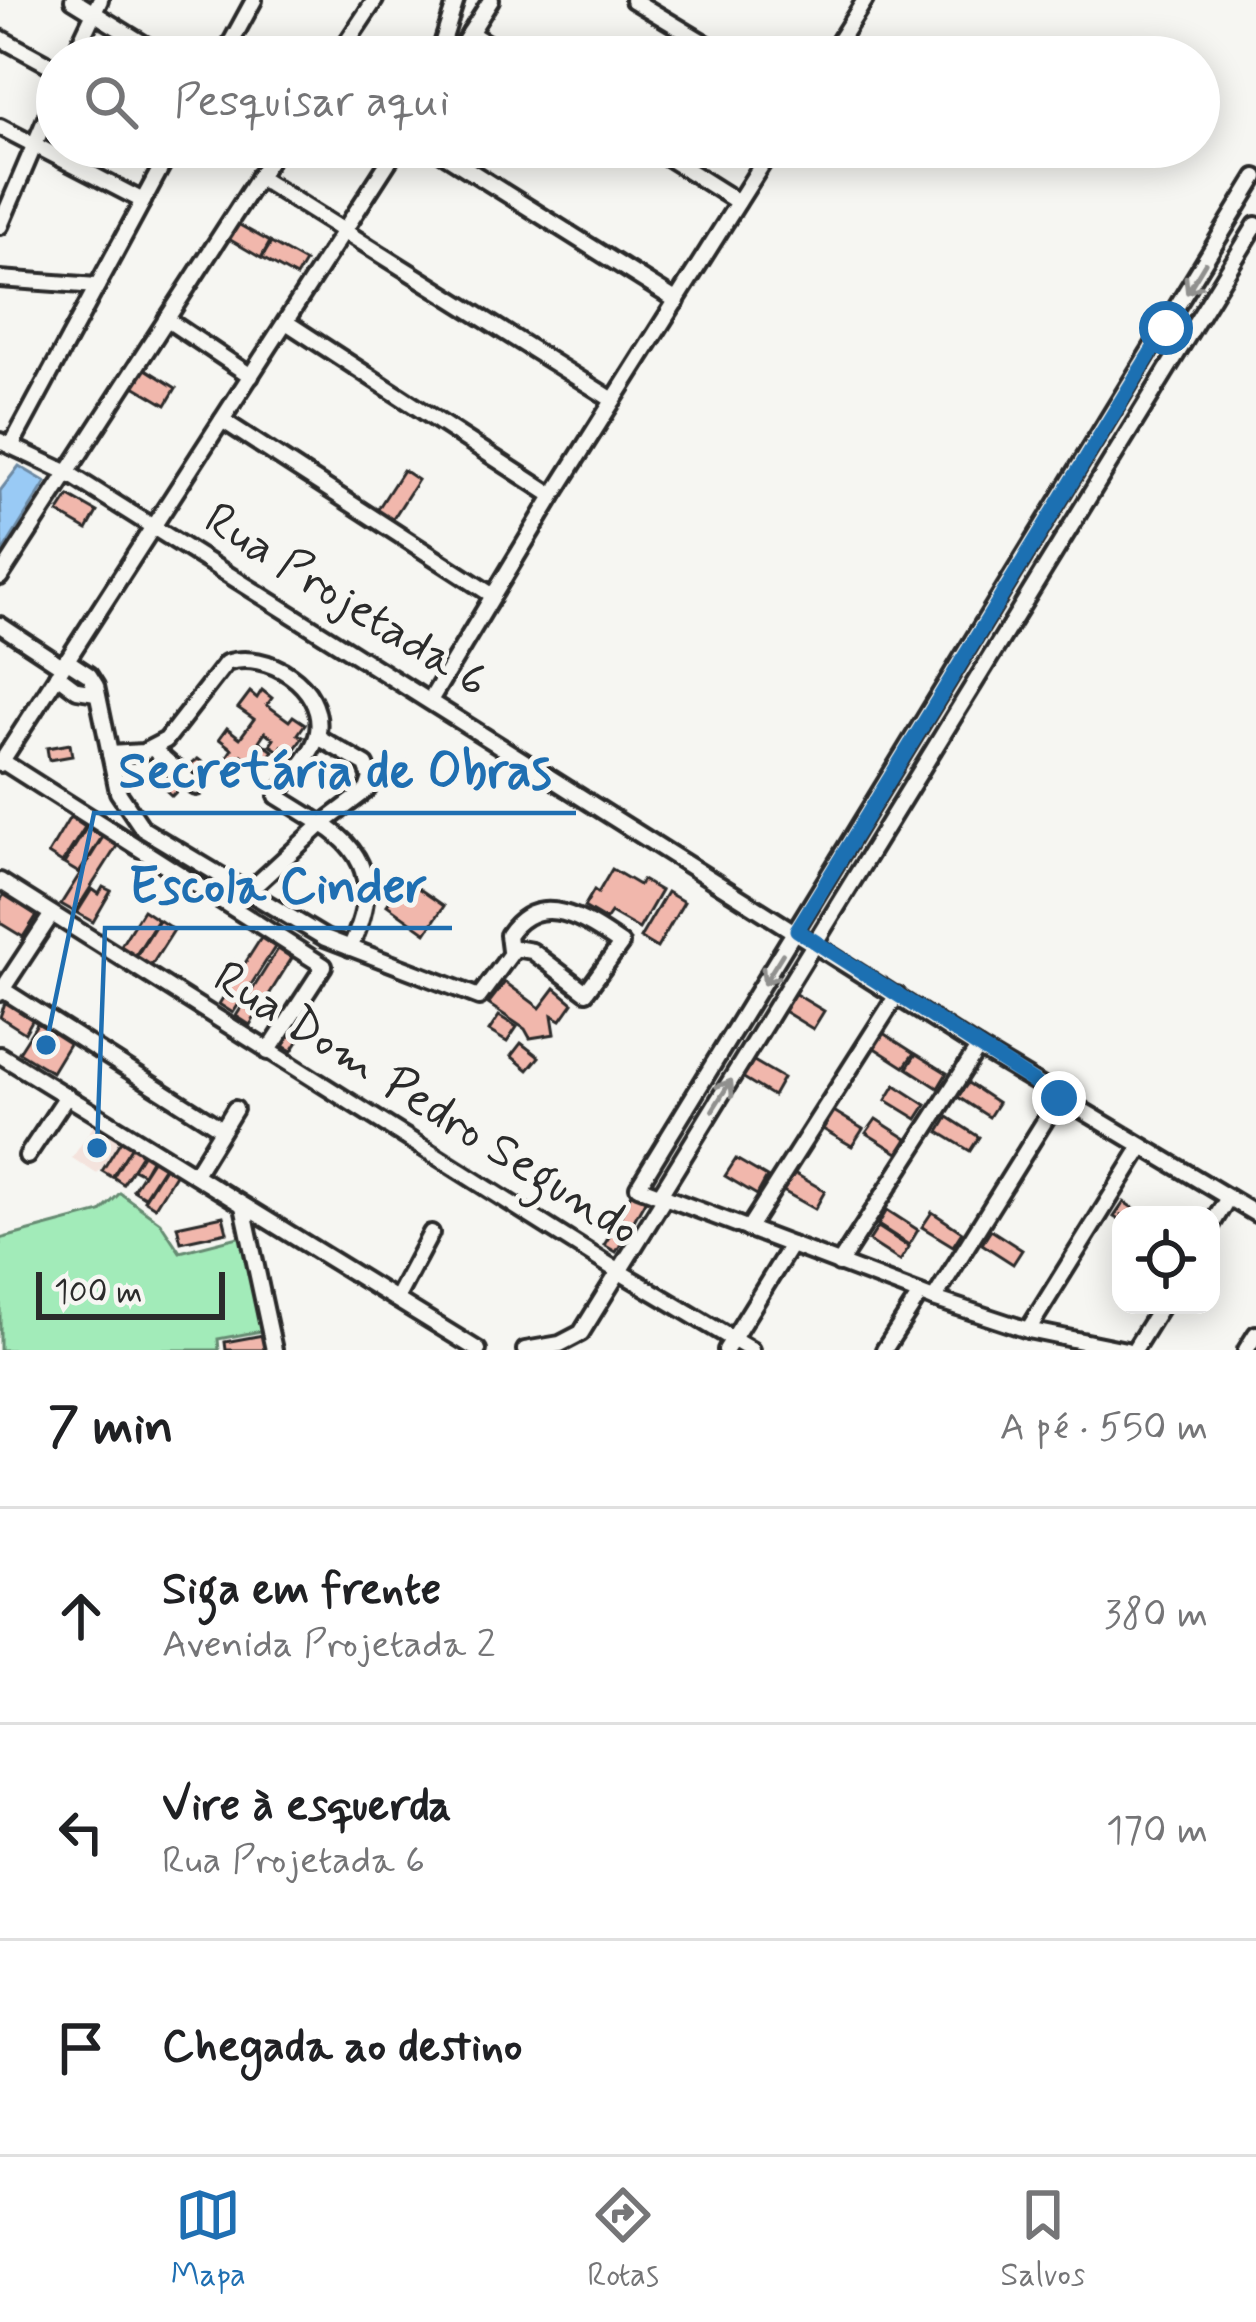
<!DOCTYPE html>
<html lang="pt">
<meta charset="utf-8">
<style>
:root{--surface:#fff;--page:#f6f6f6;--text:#202124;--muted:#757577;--line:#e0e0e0;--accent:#1f6fb2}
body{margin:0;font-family:Mynerve,sans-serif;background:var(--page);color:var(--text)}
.controls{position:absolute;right:36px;bottom:36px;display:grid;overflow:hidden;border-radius:24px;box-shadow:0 6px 30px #0003}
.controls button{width:108px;height:108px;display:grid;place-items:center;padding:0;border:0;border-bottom:3px solid var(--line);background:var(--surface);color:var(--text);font:60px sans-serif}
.scale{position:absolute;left:36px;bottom:30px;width:189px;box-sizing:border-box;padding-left:12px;border:6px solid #2b2b2b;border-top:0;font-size:33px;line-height:42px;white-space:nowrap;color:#2b2b2b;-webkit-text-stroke:9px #f6f6f2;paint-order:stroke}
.stop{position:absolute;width:36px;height:36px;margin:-27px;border:9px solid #1f6fb2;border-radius:50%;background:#fff}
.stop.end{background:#1f6fb2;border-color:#fff;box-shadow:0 3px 12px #0008}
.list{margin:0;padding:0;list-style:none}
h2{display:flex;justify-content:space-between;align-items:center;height:156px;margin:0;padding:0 48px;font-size:51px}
h2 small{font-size:39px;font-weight:400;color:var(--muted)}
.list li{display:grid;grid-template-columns:78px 1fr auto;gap:36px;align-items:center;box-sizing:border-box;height:216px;padding:0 48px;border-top:3px solid var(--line)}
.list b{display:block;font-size:45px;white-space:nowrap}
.list p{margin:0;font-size:39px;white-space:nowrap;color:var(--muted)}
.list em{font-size:39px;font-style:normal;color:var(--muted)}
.icon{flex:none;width:66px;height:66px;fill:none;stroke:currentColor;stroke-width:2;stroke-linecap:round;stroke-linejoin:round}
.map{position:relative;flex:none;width:1256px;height:1350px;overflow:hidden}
.search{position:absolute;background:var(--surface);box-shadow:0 6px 30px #0003;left:36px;right:36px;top:36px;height:132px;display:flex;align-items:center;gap:30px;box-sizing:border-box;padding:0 42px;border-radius:66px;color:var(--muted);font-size:45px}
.sheet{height:804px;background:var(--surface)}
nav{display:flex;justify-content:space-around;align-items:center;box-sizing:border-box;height:168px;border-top:3px solid var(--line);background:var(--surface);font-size:33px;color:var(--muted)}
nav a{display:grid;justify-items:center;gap:6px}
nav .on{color:var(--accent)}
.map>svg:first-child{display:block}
.built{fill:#f4e3dd}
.green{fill:#a2ebb9;stroke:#668b72;stroke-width:3}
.water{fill:#99caf5;stroke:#6d8aa4;stroke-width:3}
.building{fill:#f1b7ac;stroke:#2b2b2b;stroke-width:3}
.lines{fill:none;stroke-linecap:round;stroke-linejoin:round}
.minor-casing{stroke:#2b2b2b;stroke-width:22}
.minor{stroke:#f6f6f2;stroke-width:14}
.oneway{stroke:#90908e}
.route{stroke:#1f6fb2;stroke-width:15}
.labels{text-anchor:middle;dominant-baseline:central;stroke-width:10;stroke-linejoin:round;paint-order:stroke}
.street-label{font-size:48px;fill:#2b2b2b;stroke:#f6f6f2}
.leader{fill:none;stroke:#1f6fb2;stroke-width:4.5}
.callout-dot{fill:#1f6fb2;stroke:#f6f6f2;stroke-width:4.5}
.callout-label{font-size:51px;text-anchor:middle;font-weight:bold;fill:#1f6fb2;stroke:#f6f6f2;stroke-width:10;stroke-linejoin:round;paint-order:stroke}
</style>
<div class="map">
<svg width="1256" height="1350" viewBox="0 0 1256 1350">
<rect width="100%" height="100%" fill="#f6f6f2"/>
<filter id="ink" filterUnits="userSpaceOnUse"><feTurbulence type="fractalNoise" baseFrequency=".00833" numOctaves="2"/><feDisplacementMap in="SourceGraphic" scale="24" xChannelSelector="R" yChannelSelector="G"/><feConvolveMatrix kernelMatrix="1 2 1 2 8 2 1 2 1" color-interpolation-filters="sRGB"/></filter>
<g filter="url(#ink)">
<path class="built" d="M96 1122 121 1139 97 1174 72 1158Z"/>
<path class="green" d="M120 1193 160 1222 180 1252 242 1236 261 1331 218 1339 219 1350H0V1239L101 1212Z"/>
<path class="water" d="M19 466 46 482 2 553 0 491Z"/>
<g class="building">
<path d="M236 223 270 242 261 258 227 238Z"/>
<path d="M271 243 305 262 296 277 262 258Z"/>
<path d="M144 368 176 388 166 405 134 386Z"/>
<path d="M403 470 418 480 391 522 376 512Z"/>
<path d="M69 496 97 512 87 530 58 513Z"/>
<path d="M262 690 272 698 267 705 289 721 293 716 305 724 298 734 303 737 292 753 282 746 279 751 270 745 274 739 265 732 259 741 273 751 260 768 242 755 236 764 226 758 232 749 219 739 227 728 240 738 254 719 238 708 250 692 257 698Z"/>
<path d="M70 744 72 756 49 760 47 748Z"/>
<path d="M198 759 212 770 205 785 184 768Z"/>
<path d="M169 773 183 785 172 796 159 784Z"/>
<path d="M70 817 85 827 62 863 48 854Z"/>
<path d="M87 827 102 837 79 873 64 864Z"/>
<path d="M103 837 117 846 75 912 61 904Z"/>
<path d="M612 869 639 885 642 880 661 891 639 929 611 913 606 920 584 907 594 890 598 893Z"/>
<path d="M405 879 444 906 426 933 387 905Z"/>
<path d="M103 887 111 891 93 922 77 913 92 889 99 894Z"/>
<path d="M667 892 684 902 657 948 640 938Z"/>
<path d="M4 894 37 915 23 937 0 923V901Z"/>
<path d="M143 910 158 920 135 956 120 947Z"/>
<path d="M159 920 174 930 151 966 136 957Z"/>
<path d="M261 938 275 947 233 1013 219 1004Z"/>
<path d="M278 949 292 958 250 1025 236 1016Z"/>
<path d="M505 982 540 1008 555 988 573 1003 561 1020 552 1015 555 1034 530 1038 525 1029 488 1004Z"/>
<path d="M792 992 824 1011 813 1029 782 1010Z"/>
<path d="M6 1000 34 1017 25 1033 0 1017Z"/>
<path d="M499 1016 517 1027 507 1042 489 1031Z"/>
<path d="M40 1019 72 1039 52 1072 19 1052Z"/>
<path d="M294 1029 302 1035 292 1051 283 1046Z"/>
<path d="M883 1033 914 1053 904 1067 873 1047Z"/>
<path d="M521 1043 539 1057 528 1070 511 1056Z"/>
<path d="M916 1054 947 1073 938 1088 907 1068Z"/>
<path d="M752 1060 783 1078 773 1096 742 1077Z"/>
<path d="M968 1083 998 1103 989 1117 958 1097Z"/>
<path d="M895 1085 926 1105 917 1119 886 1100Z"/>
<path d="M832 1110 863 1129 852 1146 821 1128Z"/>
<path d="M948 1117 979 1137 970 1151 939 1132Z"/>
<path d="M876 1119 907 1139 898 1153 866 1133Z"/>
<path d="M122 1139 132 1146 112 1177 102 1171Z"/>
<path d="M132 1146 143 1153 123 1184 113 1177Z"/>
<path d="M143 1153 152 1158 143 1174 133 1169Z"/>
<path d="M153 1159 164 1166 144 1197 133 1190Z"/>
<path d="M736 1159 767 1177 757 1195 725 1176Z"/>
<path d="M165 1166 176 1173 155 1207 144 1200Z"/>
<path d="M794 1173 825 1191 815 1209 783 1191Z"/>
<path d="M632 1191 646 1199 627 1233 616 1227Z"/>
<path d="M1124 1202 1143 1215H1121V1221L1114 1217Z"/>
<path d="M887 1210 918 1230 909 1245 878 1225Z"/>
<path d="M932 1212 962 1232 953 1246 922 1227Z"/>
<path d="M223 1216 227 1232 181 1242 177 1226Z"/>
<path d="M878 1227 909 1247 900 1261 869 1241Z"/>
<path d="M614 1229 626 1236 616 1252 604 1245Z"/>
<path d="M991 1230 1022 1250 1013 1264 982 1244Z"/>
<path d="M263 1335 266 1350H226L225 1342Z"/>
</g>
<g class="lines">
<g class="minor-casing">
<g id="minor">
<path d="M73 0 165 57"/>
<path d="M633 0 728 57"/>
<path d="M470 33 508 57"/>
<path d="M0 38 57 69"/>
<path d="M73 57 100 0"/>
<path d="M223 57 254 0"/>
<path d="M337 57 375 0"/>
<path d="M438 57 456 0"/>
<path d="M455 57 491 0"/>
<path d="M829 57 865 0"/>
<path d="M0 127 143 201"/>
<path d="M432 147 677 301"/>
<path d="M651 147 738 202"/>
<path d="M258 177 613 400"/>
<path d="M0 226 57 92"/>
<path d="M0 279 97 286"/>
<path d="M166 319 251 376"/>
<path d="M286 322 553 496"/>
<path d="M222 420 492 595"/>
<path d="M0 441 66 472 978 1048 1256 1214"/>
<path d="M11 446 172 147"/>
<path d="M0 577 278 147"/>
<path d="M0 625 62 666"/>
<path d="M66 660 89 675 96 686 118 792 143 829 325 938 479 997 515 948 532 951 586 992 621 944C586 920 540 888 508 935L510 951"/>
<path d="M57 675 77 690 96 693"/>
<path d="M431 699 553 496 773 147"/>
<path d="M153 749 196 787"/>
<path d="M110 754 143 752 166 740 226 663C266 649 325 686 318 732 315 753 289 778 277 796L322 824 367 790 371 778 366 765 318 737"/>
<path d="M2 761 324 966 268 1052"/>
<path d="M0 764 398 147"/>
<path d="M0 881 618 1271 751 1350"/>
<path d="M248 892 322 824C375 857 374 897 350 948"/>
<path d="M0 988 222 1129"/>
<path d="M0 993 52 914"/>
<path d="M0 1055 478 1350"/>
<path d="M27 1156 67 1096"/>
<path d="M195 1174 235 1109"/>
<path d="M660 1195 1256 225"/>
<path d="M243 1206 274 1350"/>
<path d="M1211 1226 1228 1198"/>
<path d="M748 1229 897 995"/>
<path d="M839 1264 978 1048"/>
<path d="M396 1299 431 1233"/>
<path d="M934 1299 1059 1098"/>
<path d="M1028 1330 1141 1148"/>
<path d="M525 1350 560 1344 581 1333 665 1197"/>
<path d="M726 1350 791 1245"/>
<path d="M884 1350 920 1294"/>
<path d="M1126 1350 1028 1330 934 1299 638 1187 1256 177"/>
<path d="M1134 1350 1162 1305"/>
<path d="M1246 1350 1256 1334"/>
</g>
</g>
<use href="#minor" class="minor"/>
</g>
<defs><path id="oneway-shaft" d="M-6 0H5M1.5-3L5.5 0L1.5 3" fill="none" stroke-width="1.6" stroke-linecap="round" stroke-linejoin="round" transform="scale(3)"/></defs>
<g class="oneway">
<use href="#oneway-shaft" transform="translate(1196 278) rotate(121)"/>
<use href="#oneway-shaft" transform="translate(773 969) rotate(122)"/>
<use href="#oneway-shaft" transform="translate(722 1095) rotate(-58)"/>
</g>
</g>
<g class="lines" filter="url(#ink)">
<path class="route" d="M1059 1098 797 930 1166 328"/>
</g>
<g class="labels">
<g class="street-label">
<text transform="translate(346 601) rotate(32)">Rua Projetada 6</text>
<text transform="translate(426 1104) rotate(32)">Rua Dom Pedro Segundo</text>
</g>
</g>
<path class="leader" d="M46 1045L94 813H576M97 1148L105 928H452"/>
<g class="callout-dot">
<circle cx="46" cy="1045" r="12"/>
<circle cx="97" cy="1148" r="12"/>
</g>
<g class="callout-label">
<text x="335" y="787">Secretária de Obras</text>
<text x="278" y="902">Escola Cinder</text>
</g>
</svg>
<div class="controls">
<button><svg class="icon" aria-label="locate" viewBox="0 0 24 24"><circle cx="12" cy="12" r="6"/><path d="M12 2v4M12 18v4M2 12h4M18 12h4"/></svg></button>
</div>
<div class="scale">100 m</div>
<div class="stop" style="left:1166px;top:328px"></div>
<div class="stop end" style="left:1059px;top:1098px"></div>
<div class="search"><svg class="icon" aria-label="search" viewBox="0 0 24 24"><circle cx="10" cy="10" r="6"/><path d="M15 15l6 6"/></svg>Pesquisar aqui</div>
</div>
<section class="sheet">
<h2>7 min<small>A pé · 550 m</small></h2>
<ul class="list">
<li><svg class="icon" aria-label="ahead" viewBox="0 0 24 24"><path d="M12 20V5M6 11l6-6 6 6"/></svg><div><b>Siga em frente</b><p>Avenida Projetada 2</p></div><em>380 m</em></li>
<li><svg class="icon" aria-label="left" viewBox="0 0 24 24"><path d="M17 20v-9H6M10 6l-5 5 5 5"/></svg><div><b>Vire à esquerda</b><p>Rua Projetada 6</p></div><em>170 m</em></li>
<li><svg class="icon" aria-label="arrive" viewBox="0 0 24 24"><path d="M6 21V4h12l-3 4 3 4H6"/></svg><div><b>Chegada ao destino</b></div></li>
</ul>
</section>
<nav>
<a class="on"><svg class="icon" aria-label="map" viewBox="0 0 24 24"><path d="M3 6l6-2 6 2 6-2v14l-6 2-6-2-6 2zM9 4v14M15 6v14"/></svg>Mapa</a>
<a><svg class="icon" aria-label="directions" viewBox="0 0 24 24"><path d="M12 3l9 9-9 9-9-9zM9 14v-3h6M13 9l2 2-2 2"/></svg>Rotas</a>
<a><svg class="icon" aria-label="saved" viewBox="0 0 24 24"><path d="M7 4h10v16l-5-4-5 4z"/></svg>Salvos</a>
</nav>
